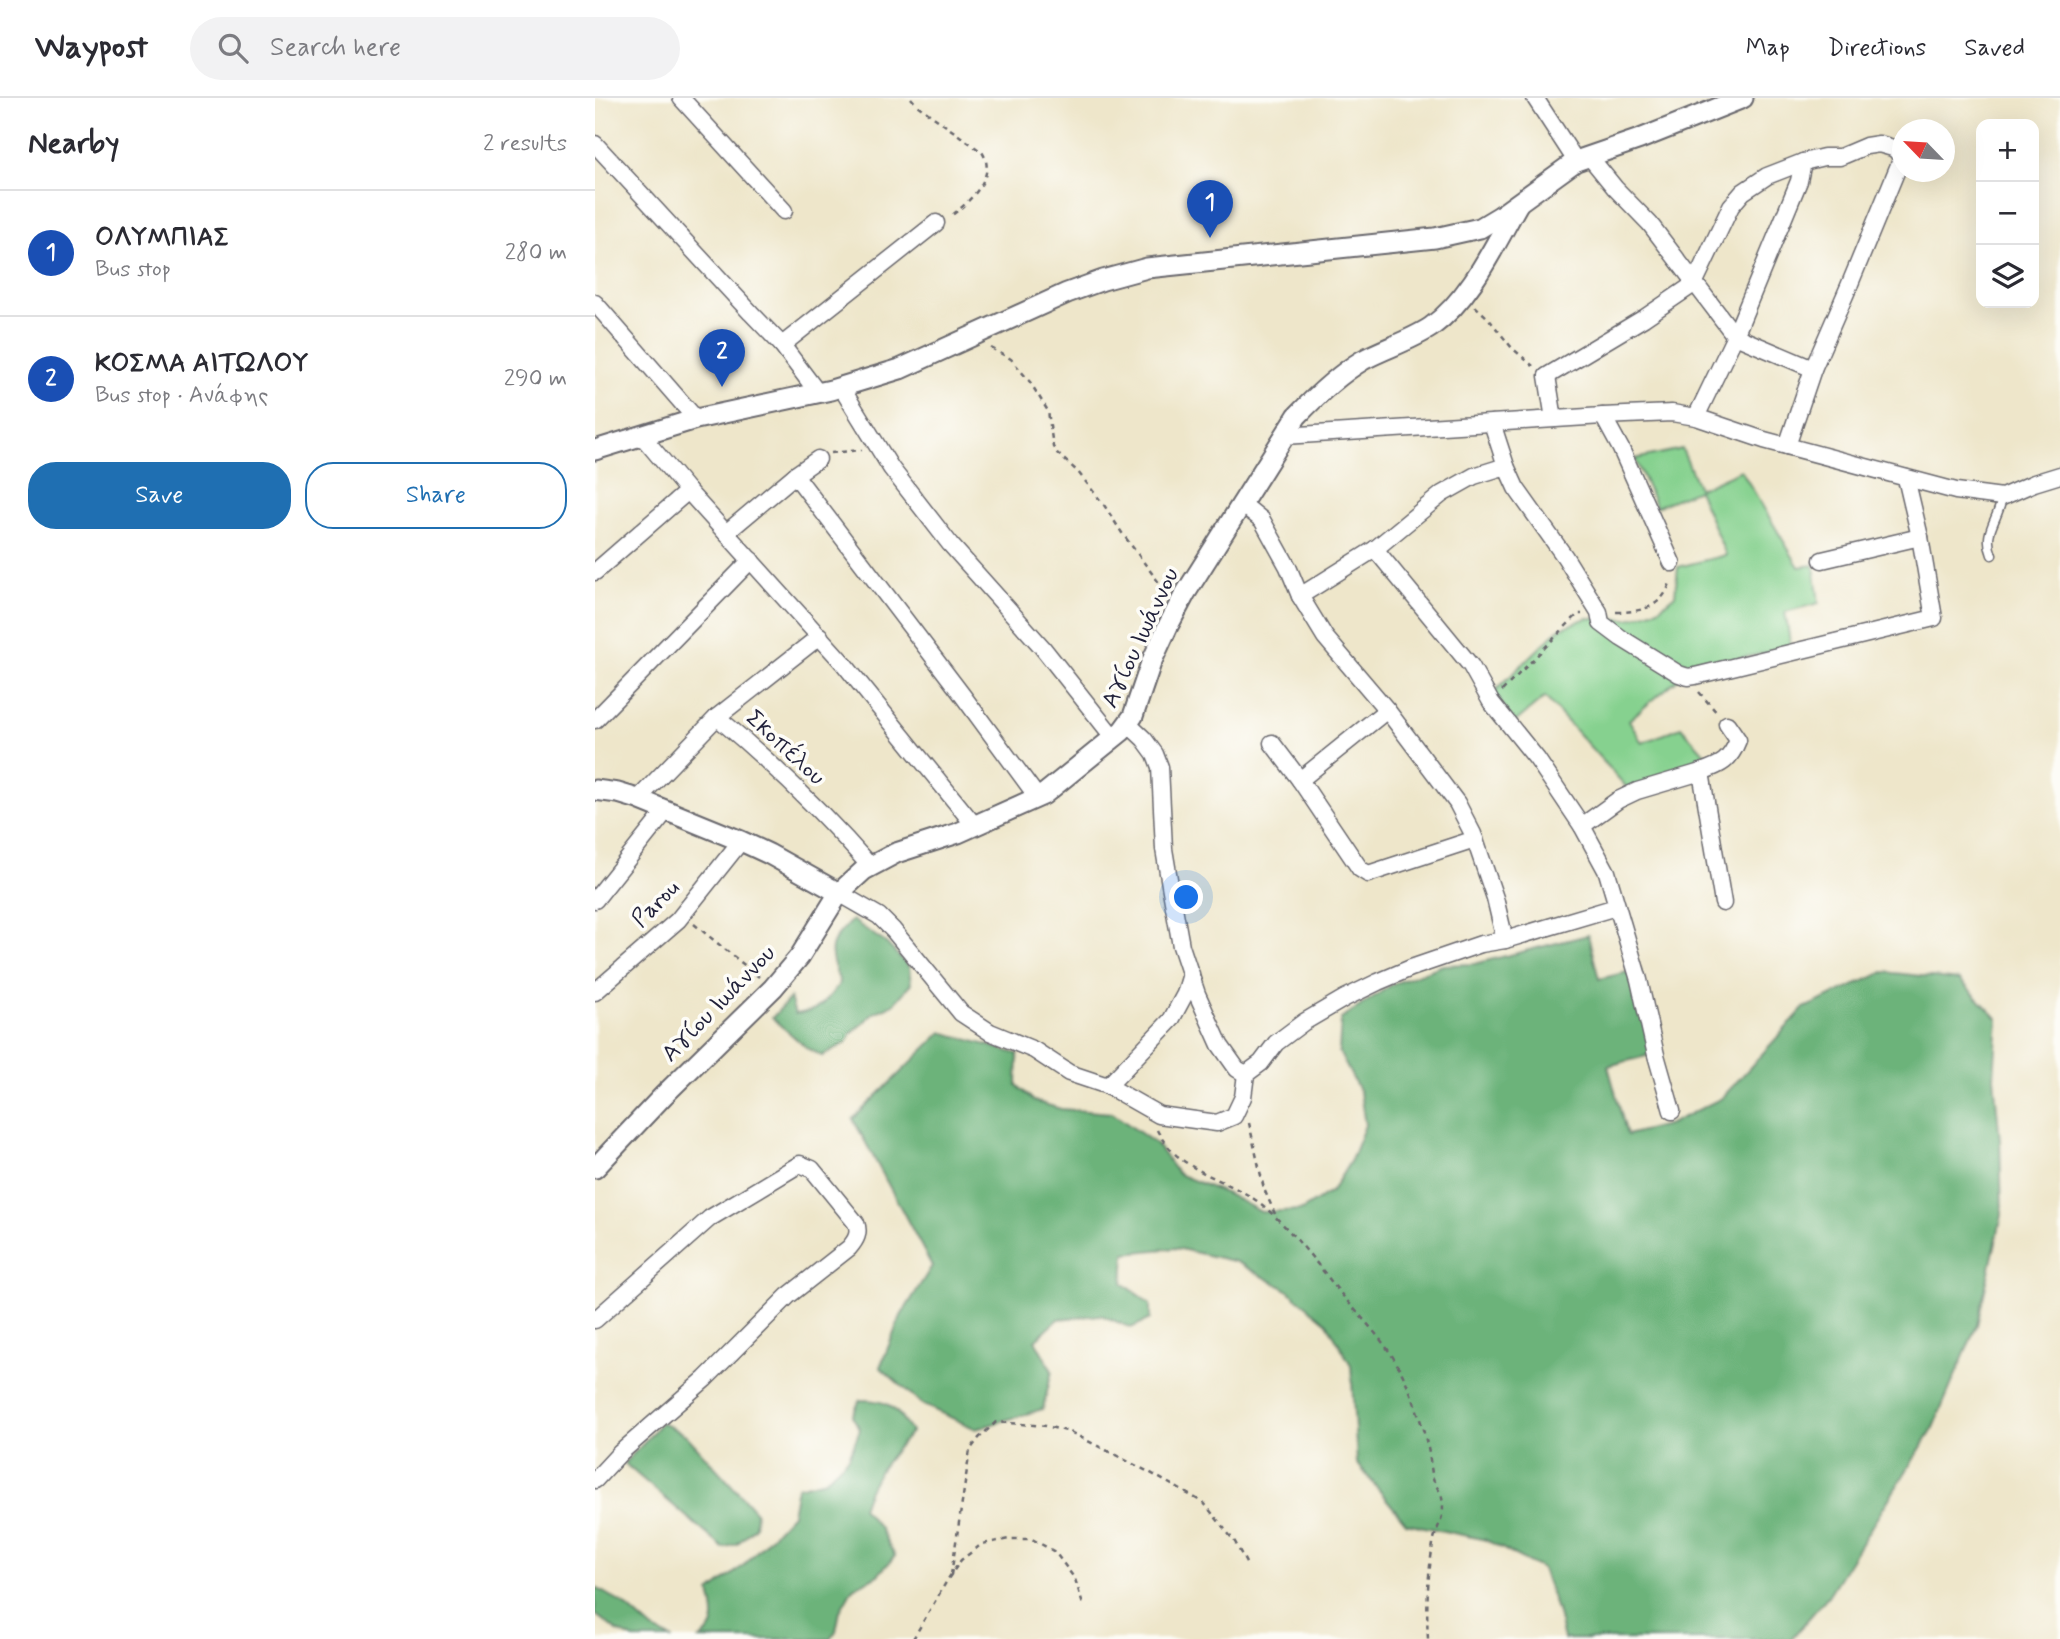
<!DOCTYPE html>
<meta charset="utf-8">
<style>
:root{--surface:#fff;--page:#f2f2f3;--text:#2b2b33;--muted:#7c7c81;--line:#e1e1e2;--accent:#1f6fb2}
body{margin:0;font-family:Mynerve,sans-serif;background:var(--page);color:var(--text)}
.controls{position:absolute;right:21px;top:21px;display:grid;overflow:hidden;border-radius:14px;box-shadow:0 7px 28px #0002}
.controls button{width:63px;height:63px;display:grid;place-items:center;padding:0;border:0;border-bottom:2px solid var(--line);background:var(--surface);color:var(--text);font:35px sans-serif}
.compass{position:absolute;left:1297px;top:21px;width:63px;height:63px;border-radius:50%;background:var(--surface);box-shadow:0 7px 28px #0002;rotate:295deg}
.you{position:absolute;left:592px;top:800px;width:24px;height:24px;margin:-18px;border:5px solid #fff;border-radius:50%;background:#1a73e8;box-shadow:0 0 0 10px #1a73e833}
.badge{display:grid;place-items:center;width:46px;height:46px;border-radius:50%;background:var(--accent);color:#fff;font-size:23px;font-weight:700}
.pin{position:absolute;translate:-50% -58px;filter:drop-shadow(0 2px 4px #0008)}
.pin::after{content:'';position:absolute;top:37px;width:24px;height:21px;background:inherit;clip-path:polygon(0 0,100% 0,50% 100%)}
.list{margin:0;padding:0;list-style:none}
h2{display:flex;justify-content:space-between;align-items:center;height:91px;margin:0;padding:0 28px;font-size:30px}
h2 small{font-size:23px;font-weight:400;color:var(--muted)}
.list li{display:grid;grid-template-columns:46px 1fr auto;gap:21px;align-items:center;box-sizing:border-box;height:126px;padding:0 28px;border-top:2px solid var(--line)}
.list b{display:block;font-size:26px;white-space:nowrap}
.list p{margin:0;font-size:23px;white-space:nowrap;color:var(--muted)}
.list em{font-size:23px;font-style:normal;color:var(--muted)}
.actions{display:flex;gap:14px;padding:21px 28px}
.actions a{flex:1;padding:16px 0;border:2px solid var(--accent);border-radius:28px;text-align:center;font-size:24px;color:var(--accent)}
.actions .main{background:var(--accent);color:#fff}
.icon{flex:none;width:38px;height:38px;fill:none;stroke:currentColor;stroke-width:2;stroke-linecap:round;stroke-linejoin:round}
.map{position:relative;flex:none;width:1465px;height:1541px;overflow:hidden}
header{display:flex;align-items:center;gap:42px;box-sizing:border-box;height:98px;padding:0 35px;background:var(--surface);border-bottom:2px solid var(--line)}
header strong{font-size:33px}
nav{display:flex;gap:38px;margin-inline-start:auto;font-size:24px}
.search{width:490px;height:63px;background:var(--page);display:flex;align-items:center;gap:18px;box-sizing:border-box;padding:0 24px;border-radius:38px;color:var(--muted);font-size:26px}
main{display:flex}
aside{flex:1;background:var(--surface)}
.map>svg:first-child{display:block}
.green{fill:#86d18f;stroke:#547a65;stroke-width:2}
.forest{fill:#6cb37a;stroke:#476a5a;stroke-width:2}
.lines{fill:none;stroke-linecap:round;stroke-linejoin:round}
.service-casing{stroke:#69676d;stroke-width:11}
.minor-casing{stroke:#69676d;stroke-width:19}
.tertiary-casing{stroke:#69676d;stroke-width:23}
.path{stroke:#69676d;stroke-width:2.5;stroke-dasharray:5 5;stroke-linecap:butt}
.service{stroke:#fff;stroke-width:8}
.minor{stroke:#fff;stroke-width:16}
.tertiary{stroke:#fff;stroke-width:19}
.labels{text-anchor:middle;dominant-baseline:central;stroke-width:7;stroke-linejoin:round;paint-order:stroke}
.street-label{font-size:24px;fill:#22223b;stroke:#fdfcf7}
</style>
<header>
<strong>Waypost</strong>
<div class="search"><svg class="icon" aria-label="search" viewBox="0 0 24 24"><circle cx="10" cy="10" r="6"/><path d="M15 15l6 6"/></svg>Search here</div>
<nav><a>Map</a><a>Directions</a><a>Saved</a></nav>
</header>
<main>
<aside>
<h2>Nearby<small>2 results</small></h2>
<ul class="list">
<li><span class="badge" style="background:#1a4fb4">1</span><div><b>ΟΛΥΜΠΙΑΣ</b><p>Bus stop</p></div><em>280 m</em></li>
<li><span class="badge" style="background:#1a4fb4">2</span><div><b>ΚΟΣΜΑ ΑΙΤΩΛΟΥ</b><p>Bus stop · Ανάφης</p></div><em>290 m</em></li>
</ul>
<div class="actions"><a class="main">Save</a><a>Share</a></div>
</aside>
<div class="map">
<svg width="1465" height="1541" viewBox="0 0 1465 1541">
<rect width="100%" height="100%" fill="#fdfcf7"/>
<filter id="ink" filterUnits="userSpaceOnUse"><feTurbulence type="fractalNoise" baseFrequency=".0143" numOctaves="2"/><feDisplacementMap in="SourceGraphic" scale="14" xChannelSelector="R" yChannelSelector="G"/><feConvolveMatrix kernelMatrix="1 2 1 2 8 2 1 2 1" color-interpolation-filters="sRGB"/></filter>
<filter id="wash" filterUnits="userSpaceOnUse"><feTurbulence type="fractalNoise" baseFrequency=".00686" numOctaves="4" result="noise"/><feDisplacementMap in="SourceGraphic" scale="28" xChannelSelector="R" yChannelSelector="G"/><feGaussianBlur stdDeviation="1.57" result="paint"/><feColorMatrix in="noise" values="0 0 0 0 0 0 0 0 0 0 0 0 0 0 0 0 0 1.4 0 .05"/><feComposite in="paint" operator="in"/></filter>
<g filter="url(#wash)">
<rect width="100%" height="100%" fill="#eee6ca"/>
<path class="green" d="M1087 351 1104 391 1146 372 1204 469 1219 467 1224 505 1190 514 1196 550 1096 570 1034 622 1047 645 1086 629 1119 666 1035 693 950 599 919 625 899 594 964 531 992 520 1034 521 1063 511 1080 497 1083 469 1131 457 1103 392 1061 409 1040 361Z"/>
<g class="forest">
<path d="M257 822 291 845 314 869 316 886 299 906 279 915 256 936 251 945 227 958 212 950 177 920 195 900 200 916C226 913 230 904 245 885 233 851 231 848 257 822Z"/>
<path d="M993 837 1004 881 1045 871 1059 956 1013 968 1032 1037 1075 1026 1127 1000 1209 910 1289 874 1365 882 1403 921 1399 979 1405 1043 1407 1117 1382 1227 1337 1332 1233 1498 1196 1541H969L962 1512 947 1471 891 1442 811 1425 762 1365 756 1267 732 1225 691 1191 642 1164 581 1150 530 1155 528 1185 555 1206V1221L536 1230 506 1217 463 1221 440 1242 457 1273 448 1311 381 1331 328 1307 285 1269 306 1218 337 1168 258 1021 347 934 423 956 422 987 439 1003 466 1011 517 1015 561 1046 583 1076 632 1096 666 1114 707 1112 737 1093 756 1062 770 1027 765 994 744 954 746 921 798 886 848 867 879 866Z"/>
<path d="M265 1302C297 1302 299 1309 316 1334 295 1358 276 1379 267 1410L284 1429 300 1458 283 1477 258 1490 245 1513 241 1533 235 1541H105C125 1529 119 1512 115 1494L148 1468 197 1416 202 1389 230 1382 254 1359 265 1331 257 1318Z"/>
<path d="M66 1324 91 1337 161 1414 160 1429 142 1446 128 1450 29 1365 49 1345Z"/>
<path d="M0 1489 30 1507 58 1532 78 1541H39L22 1533 0 1516Z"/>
</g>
</g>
<g filter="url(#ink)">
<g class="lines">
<g class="service-casing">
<path id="service" d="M1397 457C1387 433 1404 422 1407 399"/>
</g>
<g class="minor-casing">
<g id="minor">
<path d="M86 0 189 113"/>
<path d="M940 0 981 63"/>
<path d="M0 46 156 215 187 247 223 295"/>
<path d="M994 58 1020 90 1055 126 1140 238 1218 271"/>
<path d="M0 205 101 321"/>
<path d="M187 247 341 125"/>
<path d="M246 289 296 370 355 446 447 549 519 640"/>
<path d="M1008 318 1026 351 1077 465"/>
<path d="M1101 319 1140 238 1204 83 1208 64"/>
<path d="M959 321 952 278 1049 220 1099 186 1136 108 1148 94 1172 78 1208 64 1229 59H1245L1271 48 1284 46 1298 50 1303 54 1306 62 1254 188 1218 271 1192 348"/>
<path d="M897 325 911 368 921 390 970 459 1004 514 1006 525 1026 540 1084 576 1093 579 1100 578 1339 520 1325 439 1227 462"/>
<path d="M47 338 93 393 249 566 380 728"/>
<path d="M689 338 1008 318 1077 315 1101 319 1169 342 1361 393 1407 399 1439 385 1465 377"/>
<path d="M200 377 223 361"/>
<path d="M1311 380 1325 439"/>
<path d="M646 405 667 422 693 469 705 498 730 539 792 612 862 705 878 736 900 800 910 842"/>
<path d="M131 435 200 377 368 598 443 700"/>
<path d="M780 451 876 568 896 604 942 661 987 728 1012 774 1044 882 1061 957 1077 1013"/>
<path d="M0 474 93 393"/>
<path d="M705 498 780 451 847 396 879 378 911 368"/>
<path d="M122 619 225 538"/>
<path d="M0 622 156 462"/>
<path d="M533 626 549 641 560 656 565 669 569 751 575 787 586 848 602 896 625 947 642 971 651 976 666 965 681 945 709 924 750 900 783 884 816 870 886 846 910 842 1021 809"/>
<path d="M677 645 705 682 765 771 773 776 880 741"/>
<path d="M1106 674C1126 667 1135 663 1143 642L1132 626"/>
<path d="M705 682 792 612"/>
<path d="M43 701 122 619C177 665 228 714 275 768"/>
<path d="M987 728 1023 702 1042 693 1106 674 1128 805"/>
<path d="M244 795 284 818 298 832 366 915 395 934 439 952 474 975 513 988 576 922 590 896 596 876"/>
<path d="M0 802 71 713"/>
<path d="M0 894 83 822 146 743"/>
<path d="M513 988 564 1017 622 1025 639 1018 648 999 651 976"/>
<path d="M0 1222 115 1120 205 1066 217 1071 261 1125C265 1135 261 1142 254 1150L193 1198 110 1281 25 1355 0 1382"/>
</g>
</g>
<g class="tertiary-casing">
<g id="tertiary">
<path d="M0 352 101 321 236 292 305 271 472 195 508 182 552 170 840 140 885 130 905 118 981 63 1045 41 1148 0"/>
<path d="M0 692 23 695 43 701 146 743 174 756 244 795"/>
<path d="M0 1070 69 997 178 890 205 858 244 795 269 772 301 755 363 735 448 697 527 633 538 618 556 565 573 528 590 496 702 318C722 297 743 277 768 262 790 250 815 243 836 229 876 200 899 148 923 106"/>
</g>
</g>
<g class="path">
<path d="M316 0 322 7 387 54C403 78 374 104 356 118"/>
<path d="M880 208 893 220 917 250 938 268"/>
<path d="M396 250 416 261 435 284 453 313 458 349 462 355 483 374 509 407 527 435 565 486 573 491"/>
<path d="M236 355 267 352"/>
<path d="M1021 514C1048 514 1068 509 1076 482"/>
<path d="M907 593 983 516H987"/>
<path d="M1104 594 1123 616"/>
<path d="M99 826 164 879"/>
<path d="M654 1025 669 1091 680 1116"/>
<path d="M562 1032C585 1078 637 1079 672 1111 697 1134 718 1160 739 1187 757 1210 779 1231 796 1256 814 1284 825 1318 833 1350 835 1360 836 1371 838 1381 840 1388 846 1393 847 1400 851 1422 841 1427 838 1446 833 1477 831 1509 833 1541"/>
<path d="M356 1477 375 1352 384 1340 401 1324 451 1328 475 1334 552 1373 609 1405 640 1444 653 1469"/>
<path d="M318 1541 353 1481 366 1462 387 1446 414 1441H437L460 1454 480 1481 488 1507"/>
</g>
<use href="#service" class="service"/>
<use href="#minor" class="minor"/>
<use href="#tertiary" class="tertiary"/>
</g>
</g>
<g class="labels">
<g class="street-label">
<text transform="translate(546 540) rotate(-65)">Αγίου Ιωάννου</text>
<text transform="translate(190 650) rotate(43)">Σκοπέλου</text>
<text transform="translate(61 806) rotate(-45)">Parou</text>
<text transform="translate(124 906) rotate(-46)">Αγίου Ιωάννου</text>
</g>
</g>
</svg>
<div class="controls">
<button>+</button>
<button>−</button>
<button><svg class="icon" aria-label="layers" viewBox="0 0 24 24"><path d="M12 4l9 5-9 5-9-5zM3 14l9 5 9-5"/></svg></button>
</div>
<svg class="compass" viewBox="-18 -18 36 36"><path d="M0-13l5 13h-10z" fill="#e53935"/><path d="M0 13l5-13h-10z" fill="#7c7c81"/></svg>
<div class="you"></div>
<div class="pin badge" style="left:615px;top:140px;background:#1a4fb4">1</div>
<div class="pin badge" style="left:127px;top:289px;background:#1a4fb4">2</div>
</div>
</main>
